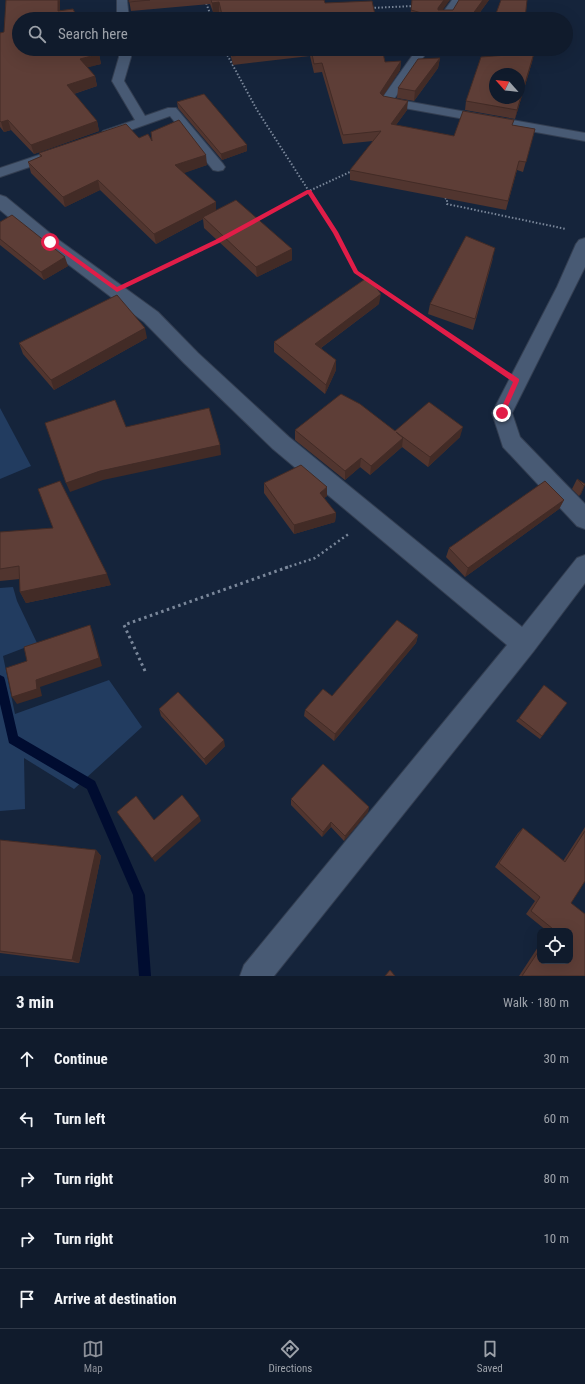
<!DOCTYPE html>
<meta charset="utf-8">
<style>
:root{--surface:#101b2c;--page:#192434;--text:#f1f3f6;--muted:#9ca1a9;--line:#303948;--accent:#8c9099}
body{margin:0;font-family:"Roboto Condensed",sans-serif;background:var(--page);color:var(--text)}
.controls{position:absolute;right:12px;bottom:12px;display:grid;overflow:hidden;border-radius:8px;box-shadow:0 4px 16px #0002}
.controls button{width:36px;height:36px;display:grid;place-items:center;padding:0;border:0;border-bottom:1px solid var(--line);background:var(--surface);color:var(--text);font:20px sans-serif}
.compass{position:absolute;left:489px;top:68px;width:36px;height:36px;border-radius:50%;background:var(--surface);box-shadow:0 4px 16px #0002;rotate:297deg}
.stop{position:absolute;width:12px;height:12px;margin:-9px;border:3px solid #e11d48;border-radius:50%;background:#fff}
.stop.end{background:#e11d48;border-color:#fff;box-shadow:0 1px 4px #0008}
.list{margin:0;padding:0;list-style:none}
h2{display:flex;justify-content:space-between;align-items:center;height:52px;margin:0;padding:0 16px;font-size:17px}
h2 small{font-size:13px;font-weight:400;color:var(--muted)}
.list li{display:grid;grid-template-columns:26px 1fr auto;gap:12px;align-items:center;box-sizing:border-box;height:60px;padding:0 16px;border-top:1px solid var(--line)}
.list b{display:block;font-size:15px;white-space:nowrap}
.list em{font-size:13px;font-style:normal;color:var(--muted)}
.icon{flex:none;width:22px;height:22px;fill:none;stroke:currentColor;stroke-width:2;stroke-linecap:round;stroke-linejoin:round}
.map{position:relative;flex:none;width:585px;height:976px;overflow:hidden}
.search{position:absolute;background:var(--surface);box-shadow:0 4px 16px #0002;left:12px;right:12px;top:12px;height:44px;display:flex;align-items:center;gap:10px;box-sizing:border-box;padding:0 14px;border-radius:22px;color:var(--muted);font-size:15px}
.sheet{height:352px;background:var(--surface)}
nav{display:flex;justify-content:space-around;align-items:center;box-sizing:border-box;height:56px;border-top:1px solid var(--line);background:var(--surface);font-size:11px;color:var(--muted)}
nav a{display:grid;justify-items:center;gap:2px}
nav .on{color:var(--accent)}
.map>svg:first-child{display:block}
.green{fill:#223c60}
.lines{fill:none;stroke-linecap:round;stroke-linejoin:round}
.stream{fill:#000c30;fill-rule:evenodd}
.service-casing{stroke:#333e51;stroke-width:2}
.minor-casing{stroke:#333e51;stroke-width:2}
.path-far2{stroke:#7a879a;stroke-width:2;stroke-dasharray:1.5 2;stroke-linecap:butt}
.path-far1{stroke:#7a879a;stroke-width:2.5;stroke-dasharray:2 3;stroke-linecap:butt}
.path{stroke:#7a879a;stroke-width:3;stroke-dasharray:2.5 3.5;stroke-linecap:butt}
.service{fill:#485a74;fill-rule:evenodd}
.minor{fill:#485a74;fill-rule:evenodd}
.wall{fill:#51352f}
.shaded-wall{fill:#422b26}
.building{fill:#5e3e37;stroke:#422b26;fill-rule:evenodd}
.route{fill:#e11d48}
</style>
<div class="map">
<svg width="585" height="976" viewBox="0 0 585 976">
<rect width="100%" height="100%" fill="#15243b"/>
<g class="green">
<path d="M0 408 31 466 0 479Z"/>
<path d="M13 587 17 601 37 643 3 656 15 714 109 680 142 727 74 789 24 758 25 809 0 811V588Z"/>
</g>
<g class="lines">
<path class="stream" d="M0 675 4 677 5 680 18 736 95 781 145 895 151 976H139L133 895 87 789 9 743 0 704Z"/>
<g class="service-casing">
<g id="service">
<path d="M117 0H127L129 19H117Z"/>
<path d="M452 0H463L450 19H438Z"/>
<path d="M119 49H131V57L124 81 145 116 168 108H176L223 164 225 167 223 170 218 171 213 170 170 116 111 137H103L101 134 103 131 135 120 112 81 119 57Z"/>
<path d="M417 49H429L394 99 585 133V141L382 104 380 101Z"/>
<path d="M51 151 56 152 57 155 56 158 0 177V168Z"/>
</g>
</g>
<g class="minor-casing">
<g id="minor">
<path d="M0 195 6 197 56 238 158 312 198 353 289 437 522 627 577 558 585 555V583L533 652 274 976H240L244 965 507 645 273 449 184 363 144 322 44 246 0 210Z"/>
<path d="M585 238V267L512 413 520 437 585 504V529L577 526 503 447 492 413 557 287 576 244 579 240Z"/>
</g>
</g>
<g class="path-far2">
<path d="M205 0 212 19"/>
<path d="M371 8 414 6"/>
<path d="M224 49 257 110 335 232 344 250"/>
<path d="M445 198 447 199V204L566 229"/>
<path d="M255 221 309 191 352 171"/>
<path d="M201 250 221 240"/>
</g>
<g class="path-far1">
<path d="M344 249 356 272 496 367"/>
<path d="M141 278 203 249"/>
<path d="M285 568 315 558 350 533"/>
</g>
<path class="path" d="M145 671 124 625 288 567"/>
<use href="#service" class="service"/>
<use href="#minor" class="minor"/>
</g>
<g class="wall">
<path d="M6 0H60V10L99 54 101 64 87 67 95 76 97 86 74 94 97 121 99 131 34 154 11 130 4 132 0 127V33L4 32Z"/>
<path d="M129 0H324L325 3 376 19H221L219 12H213L210 4 131 11Z"/>
<path d="M412 0 443 10H453L489 0 475 19H410Z"/>
<path d="M229 49H382L385 62 401 61 400 70 383 96 407 110 396 125 454 136 514 120 512 125 535 129 523 172 517 170 506 210 350 180V170L373 141 343 144 322 72 314 73 310 56 233 65Z"/>
<path d="M534 53 532 62 515 119 465 110 466 101Z"/>
<path d="M440 58 438 68 414 101 397 98 398 88Z"/>
<path d="M177 102 247 145V151L222 160 178 108Z"/>
<path d="M139 138 152 141 207 165 183 173 216 210 292 260 257 277 204 228 203 219 156 244 100 190 65 207 31 173 28 162 40 157 39 153Z"/>
<path d="M0 222 68 266 44 280 0 245Z"/>
<path d="M493 258 473 330 428 314 430 304Z"/>
<path d="M379 304 321 348 336 370 325 394 274 352V342Z"/>
<path d="M147 338 54 390 23 354 19 343Z"/>
<path d="M295 430 395 431 460 437 428 467 402 447 370 475 360 467 345 480 295 440Z"/>
<path d="M577 479 585 484 581 494 579 496 572 489Z"/>
<path d="M264 483 327 496 324 498 336 513 335 522 294 534 264 493Z"/>
<path d="M564 500 559 509 465 577 446 557 449 548Z"/>
<path d="M0 532 111 585 26 603 20 592V579L0 581Z"/>
<path d="M418 635 416 643 334 741 304 716 305 710 332 696Z"/>
<path d="M567 703 540 739 516 721 519 718Z"/>
<path d="M159 709 225 746 206 765 161 716Z"/>
<path d="M291 799 369 807 368 812 344 841 331 827 322 837 291 805Z"/>
<path d="M585 827V881L571 903 585 976H519L540 944V961L570 931H547L526 914 535 901 495 867 518 833 523 828 563 861Z"/>
<path d="M0 840 96 850 101 856 79 963 0 953Z"/>
</g>
<g class="shaded-wall">
<path d="M58 0H60V19L58 11Z"/>
<path d="M444 0H450L437 18 438 8Z"/>
<path d="M483 0H489L475 19H469Z"/>
<path d="M219 2V12H213L212 3Z"/>
<path d="M534 53 532 62 515 119 517 110Z"/>
<path d="M99 54 101 64 82 69 80 59Z"/>
<path d="M440 58 438 68 414 101 415 91Z"/>
<path d="M401 61 400 70 379 102 380 93Z"/>
<path d="M95 76 97 86 70 95 67 85Z"/>
<path d="M408 101 407 110 390 133 391 124Z"/>
<path d="M8 120 11 130 4 132 1 122Z"/>
<path d="M97 121 99 131 34 154 31 145Z"/>
<path d="M247 145V151L222 160 221 154Z"/>
<path d="M206 155 207 165 176 176 175 165Z"/>
<path d="M98 180 100 190 65 207 63 197Z"/>
<path d="M216 202V213L203 217V219L156 244 154 234Z"/>
<path d="M292 249V260L257 277 256 267Z"/>
<path d="M65 257 68 266 44 280 41 272Z"/>
<path d="M381 294 379 304 314 353 315 344Z"/>
<path d="M145 328 147 338 54 390 51 380Z"/>
<path d="M336 360V370L325 394 326 385Z"/>
<path d="M463 427 460 437 428 467 430 457Z"/>
<path d="M403 438 402 447 370 475 371 466Z"/>
<path d="M220 445 221 455 103 480 70 492 66 483 100 471Z"/>
<path d="M361 458 360 467 345 480V471Z"/>
<path d="M585 485 581 494 579 496 584 486Z"/>
<path d="M327 487V496L320 502V493Z"/>
<path d="M564 500 559 509 465 577 468 568Z"/>
<path d="M336 513 335 522 294 534V525Z"/>
<path d="M107 574 111 585 26 603 20 592Z"/>
<path d="M90 625 93 633 102 666 40 687 42 696 17 704 12 697 36 680Z"/>
<path d="M418 635 416 643 334 741 335 734Z"/>
<path d="M224 740 225 746 206 765 204 759Z"/>
<path d="M369 807 368 812 344 841 345 836Z"/>
<path d="M199 816 201 821 155 862 152 858Z"/>
<path d="M331 822V827L322 837 323 832Z"/>
<path d="M96 850 101 856 79 963 72 960Z"/>
</g>
<g class="building">
<path d="M6 0H58V11L73 9 78 19H19V49H96L99 54 80 59 95 76 67 85 97 121 31 145 8 120 1 122 0 121V33L4 32Z"/>
<path d="M129 0H150L129 2Z"/>
<path d="M211 0H324L325 3 372 1 376 19H223L219 2 212 3Z"/>
<path d="M412 0H444L438 8V10H453L459 0H483L469 19H443L411 10Z"/>
<path d="M501 0H527L525 19H494Z"/>
<path d="M230 49H294L232 56Z"/>
<path d="M311 49H382L385 62 401 61 380 93 383 96 408 101 391 124 454 136 463 111 514 120 512 125 535 129 526 162 519 161 508 201 350 170 381 131 343 135 322 63 314 64Z"/>
<path d="M534 53 517 110 466 101 481 57ZM495 74H519V98H495Z"/>
<path d="M440 58 415 91 398 88 418 59Z"/>
<path d="M204 94 247 145 221 154 177 102Z"/>
<path d="M179 120 206 155 175 165 216 202 154 234 98 180 63 197 28 162 42 156 39 153 126 124 139 138 148 134 152 141 151 132Z"/>
<path d="M236 200 292 249 256 267 203 217Z"/>
<path d="M12 215 65 257 41 272 0 239V222Z"/>
<path d="M466 236 495 248 475 319 430 304Z"/>
<path d="M368 277 381 294 315 344 336 360 326 385 274 342Z"/>
<path d="M117 295 145 328 51 380 19 343Z"/>
<path d="M341 394 360 404 395 431 429 402 463 427 430 457 396 432 403 438 371 466 361 458 345 471 295 430Z"/>
<path d="M115 400 126 427 209 408 220 445 100 471 66 483 45 423Z"/>
<path d="M301 465 327 487 320 493 336 513 294 525 264 483Z"/>
<path d="M577 479 585 484V485L584 486Z"/>
<path d="M60 481 107 574 20 592 19 566 0 569V532L53 528 38 489Z"/>
<path d="M545 481 564 500 468 568 449 548Z"/>
<path d="M397 620 418 635 335 734 305 710 323 689 332 696Z"/>
<path d="M90 625 99 658 36 680 37 689 12 697 6 668 27 661 24 647Z"/>
<path d="M544 685 567 703 542 736 519 718Z"/>
<path d="M178 692 224 740 204 759 159 709Z"/>
<path d="M323 764 369 807 345 836 331 822 323 832 291 799Z"/>
<path d="M182 795 199 816 152 858 117 812 136 796 154 820Z"/>
<path d="M523 828 565 862 585 831V881L571 903 585 914V976H522L540 949V961H570V931H552L553 929 531 911 540 897 499 863Z"/>
<path d="M0 840 96 850 72 960 0 951Z"/>
<path d="M390 970 395 976H385Z"/>
</g>
<path class="route" d="M307 190H311L338 232 358 271 519 379V381L504 415 502 416 499 413 513 382 354 273 333 233 308 194 219 243 117 292 48 242 52 240 117 287 215 240Z"/>
</svg>
<div class="controls">
<button><svg class="icon" aria-label="locate" viewBox="0 0 24 24"><circle cx="12" cy="12" r="6"/><path d="M12 2v4M12 18v4M2 12h4M18 12h4"/></svg></button>
</div>
<svg class="compass" viewBox="-18 -18 36 36"><path d="M0-13l5 13h-10z" fill="#e53935"/><path d="M0 13l5-13h-10z" fill="#9ca1a9"/></svg>
<div class="stop" style="left:50px;top:242px"></div>
<div class="stop end" style="left:502px;top:413px"></div>
<div class="search"><svg class="icon" aria-label="search" viewBox="0 0 24 24"><circle cx="10" cy="10" r="6"/><path d="M15 15l6 6"/></svg>Search here</div>
</div>
<section class="sheet">
<h2>3 min<small>Walk · 180 m</small></h2>
<ul class="list">
<li><svg class="icon" aria-label="ahead" viewBox="0 0 24 24"><path d="M12 20V5M6 11l6-6 6 6"/></svg><div><b>Continue</b></div><em>30 m</em></li>
<li><svg class="icon" aria-label="left" viewBox="0 0 24 24"><path d="M17 20v-9H6M10 6l-5 5 5 5"/></svg><div><b>Turn left</b></div><em>60 m</em></li>
<li><svg class="icon" aria-label="right" viewBox="0 0 24 24"><path d="M7 20v-9h11M14 6l5 5-5 5"/></svg><div><b>Turn right</b></div><em>80 m</em></li>
<li><svg class="icon" aria-label="right" viewBox="0 0 24 24"><path d="M7 20v-9h11M14 6l5 5-5 5"/></svg><div><b>Turn right</b></div><em>10 m</em></li>
<li><svg class="icon" aria-label="arrive" viewBox="0 0 24 24"><path d="M6 21V4h12l-3 4 3 4H6"/></svg><div><b>Arrive at destination</b></div></li>
</ul>
</section>
<nav>
<a class="on"><svg class="icon" aria-label="map" viewBox="0 0 24 24"><path d="M3 6l6-2 6 2 6-2v14l-6 2-6-2-6 2zM9 4v14M15 6v14"/></svg>Map</a>
<a><svg class="icon" aria-label="directions" viewBox="0 0 24 24"><path d="M12 3l9 9-9 9-9-9zM9 14v-3h6M13 9l2 2-2 2"/></svg>Directions</a>
<a><svg class="icon" aria-label="saved" viewBox="0 0 24 24"><path d="M7 4h10v16l-5-4-5 4z"/></svg>Saved</a>
</nav>
